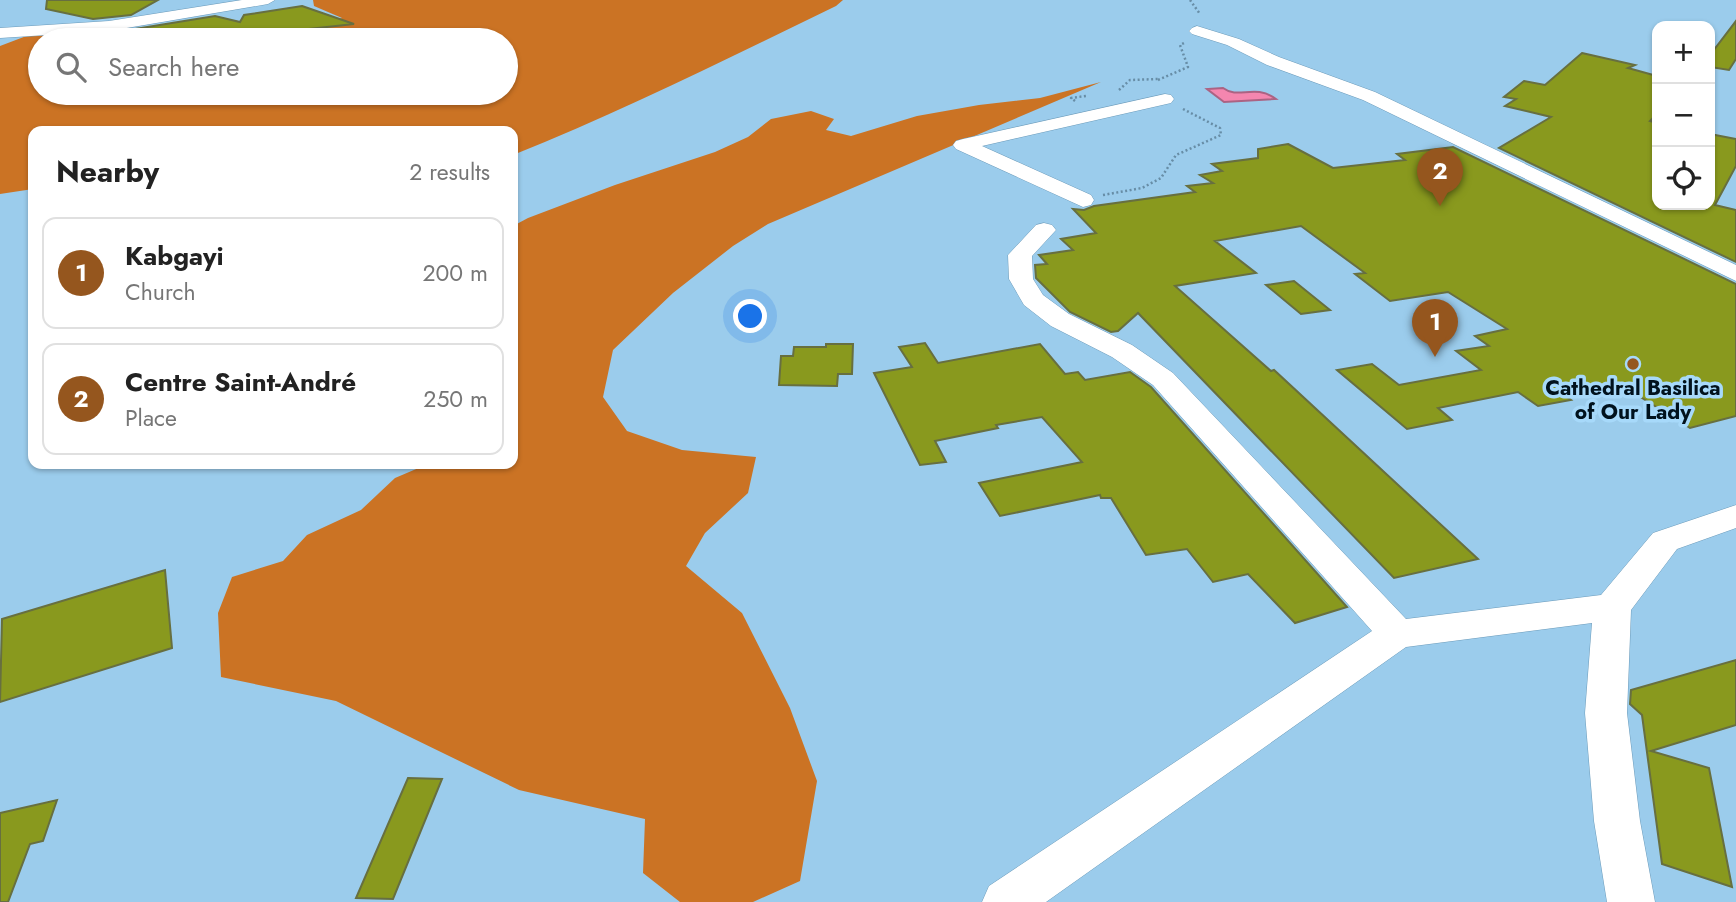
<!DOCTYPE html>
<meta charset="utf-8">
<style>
:root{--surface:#fff;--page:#f2f2f2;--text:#222;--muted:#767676;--line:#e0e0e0;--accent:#95561e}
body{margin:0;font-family:Jost,sans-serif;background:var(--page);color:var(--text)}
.controls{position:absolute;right:21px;top:21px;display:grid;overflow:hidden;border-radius:14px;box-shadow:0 2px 5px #0004}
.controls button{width:63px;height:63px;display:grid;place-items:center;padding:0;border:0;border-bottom:2px solid var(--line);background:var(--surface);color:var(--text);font:35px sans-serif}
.you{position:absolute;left:751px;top:317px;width:24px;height:24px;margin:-18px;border:5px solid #fff;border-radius:50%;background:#1a73e8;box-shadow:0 0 0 10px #1a73e833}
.badge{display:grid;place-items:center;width:46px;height:46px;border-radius:50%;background:var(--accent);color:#fff;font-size:23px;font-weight:700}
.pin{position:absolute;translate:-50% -58px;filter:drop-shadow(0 2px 4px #0008)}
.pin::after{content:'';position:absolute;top:37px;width:24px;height:21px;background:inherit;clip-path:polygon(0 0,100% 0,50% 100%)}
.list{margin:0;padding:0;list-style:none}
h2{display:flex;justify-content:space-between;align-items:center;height:91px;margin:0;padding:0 28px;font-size:30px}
h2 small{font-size:23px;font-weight:400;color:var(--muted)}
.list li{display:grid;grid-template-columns:46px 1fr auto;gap:21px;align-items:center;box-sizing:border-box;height:112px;margin:0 14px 14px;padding:0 14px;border:2px solid var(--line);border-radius:14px}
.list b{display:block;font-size:26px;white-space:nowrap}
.list p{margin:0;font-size:23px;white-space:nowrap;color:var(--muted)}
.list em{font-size:23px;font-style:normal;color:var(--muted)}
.icon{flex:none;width:38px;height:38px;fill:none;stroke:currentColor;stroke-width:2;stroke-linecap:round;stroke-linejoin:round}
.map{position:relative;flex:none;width:1736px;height:902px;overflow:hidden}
.search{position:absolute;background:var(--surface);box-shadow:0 2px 5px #0004;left:28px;top:28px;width:490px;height:77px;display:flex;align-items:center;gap:18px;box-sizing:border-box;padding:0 24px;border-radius:38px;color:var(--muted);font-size:26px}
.panel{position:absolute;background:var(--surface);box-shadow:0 2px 5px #0004;left:28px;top:126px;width:490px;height:343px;border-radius:14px}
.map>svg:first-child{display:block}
.forest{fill:#cb7324;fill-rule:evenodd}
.water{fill:#f486af;stroke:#ab6383;stroke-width:2}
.building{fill:#89991e;stroke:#676f40;stroke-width:2}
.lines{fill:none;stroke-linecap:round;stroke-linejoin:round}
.minor-casing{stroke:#6c9bba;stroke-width:1}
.path{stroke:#678da6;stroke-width:2.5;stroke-dasharray:2 2.5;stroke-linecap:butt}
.minor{fill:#fff;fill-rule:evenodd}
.poi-dot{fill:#95561e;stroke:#a7d9fa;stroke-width:2.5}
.labels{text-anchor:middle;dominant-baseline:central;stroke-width:7;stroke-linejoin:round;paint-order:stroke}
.poi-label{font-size:21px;font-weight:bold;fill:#01121d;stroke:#a7d9fa}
</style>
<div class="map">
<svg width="1736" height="902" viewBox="0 0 1736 902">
<rect width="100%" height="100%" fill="#9bccec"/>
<g class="forest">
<path d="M313 0H843L836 6C729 58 623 111 513 155V131H33V189L0 194V46L29 35 130 30 312 29 342 18 314 6ZM40 40H506V93H40Z"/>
<path d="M1101 82 768 224 733 246 673 293 613 350 603 397 627 431 682 450 756 457 748 493 705 533 686 566 742 613 790 708 817 781 800 881 753 902H680L643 873 645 819 519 790 336 701 221 677 218 613 232 577 283 561 307 535 361 510 395 478 428 464H513V226L528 218 615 185 715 152 748 137 771 119 811 111 834 119 826 130 851 136 917 116 979 105 1040 98Z"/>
</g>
<path class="water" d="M1223 88C1239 100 1254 83 1276 99L1224 102 1207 89Z"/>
<g class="building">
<path d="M47 0H158L131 15 93 19 46 9Z"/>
<path d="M302 6 354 24 207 40H183L135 29 215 16 240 22 244 15Z"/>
<path d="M1736 21V59L1729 70 1710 67V55Z"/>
<path d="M1582 53 1635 65 1628 68 1657 76V114L1650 121 1657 123V205H1710V134L1736 139V166L1715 205 1736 210V262L1499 148 1551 117 1505 106 1516 99 1504 97 1524 81 1545 85Z"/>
<path d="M1288 144 1333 168 1405 160 1397 154 1453 147 1736 284V416L1690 428 1618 383 1567 397 1571 400 1538 406 1518 392 1438 408 1452 420 1407 429 1337 370 1372 364 1399 385 1481 370 1456 351 1489 346 1475 336 1507 329 1448 292 1390 301 1355 274 1365 273 1301 226 1215 241 1256 273 1175 286 1271 371 1274 370 1478 559 1394 578 1138 313 1118 331 1111 332 1070 312 1036 278 1035 265 1047 264 1039 255 1073 250 1061 239 1096 233 1073 209 1084 210 1094 206 1195 192 1187 186 1213 183 1200 175 1222 171 1212 164 1258 158V149Z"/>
<path d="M1294 281 1330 310 1301 314 1266 285Z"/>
<path d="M925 343 938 363 1040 344 1065 374 1078 372 1085 380 1130 372 1151 387 1347 607 1295 623 1248 574 1213 582 1187 549 1146 555 1111 498H1101L1100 495 1000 516 979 483 1082 462 1042 417 996 425 998 428 935 441 946 462 920 465 874 373 912 367 899 347Z"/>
<path d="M826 344H853L852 374H838L837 386 779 385 781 356H793L794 347H826Z"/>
<path d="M165 570 172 648 0 702 2 619Z"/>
<path d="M1736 660V725L1651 751 1709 768 1732 887 1662 864 1642 715 1630 704 1631 690Z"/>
<path d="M408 778 442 779 393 899 356 898Z"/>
<path d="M57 800 43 841 30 844 8 902H0V813Z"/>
</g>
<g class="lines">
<g class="minor-casing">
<g id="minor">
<path d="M242 0H275L268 4 109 31 0 38V28L109 21Z"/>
<path d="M1197 26 1239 39 1279 57 1375 92 1736 265V281L1363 100 1267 65 1227 45 1192 34 1189 31 1192 28Z"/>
<path d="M1165 94 1171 95 1174 99 1171 103 982 146 1091 195 1094 200 1091 205 1083 207 956 149 953 145 956 141 963 139Z"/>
<path d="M1044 223 1052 225 1056 230 1032 256 1033 279 1043 295 1069 314 1132 345 1173 373 1406 619 1601 595 1653 533 1736 505V528L1677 549 1631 610 1627 713 1640 821 1655 902H1607L1594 821 1585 713 1592 623 1406 647 1046 902H982L989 886 1372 631 1153 385 1112 357 1051 326 1024 305 1009 279 1008 255 1036 225Z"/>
</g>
</g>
<g class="path">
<path d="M1190 0 1200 14"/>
<path d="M1158 80 1188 67 1180 45 1184 43"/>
<path d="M1119 90 1130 80 1158 79"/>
<path d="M1075 101 1071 98 1086 96"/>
<path d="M1103 195 1142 188 1161 178 1176 155 1221 135 1220 128 1183 109"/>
</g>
<use href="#minor" class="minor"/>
</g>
<circle class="poi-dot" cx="1633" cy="364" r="7"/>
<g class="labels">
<g class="poi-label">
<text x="1633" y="388">Cathedral Basilica<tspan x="1633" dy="24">of Our Lady</tspan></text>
</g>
</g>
</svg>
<div class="controls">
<button>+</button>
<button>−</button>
<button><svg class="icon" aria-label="locate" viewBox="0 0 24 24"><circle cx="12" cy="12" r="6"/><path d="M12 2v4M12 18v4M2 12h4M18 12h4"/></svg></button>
</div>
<div class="you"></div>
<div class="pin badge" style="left:1435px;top:357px">1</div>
<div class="pin badge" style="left:1440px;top:206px">2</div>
<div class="search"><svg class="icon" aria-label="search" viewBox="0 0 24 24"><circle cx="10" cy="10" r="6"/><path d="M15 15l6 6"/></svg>Search here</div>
<section class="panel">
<h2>Nearby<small>2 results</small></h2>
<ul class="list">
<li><span class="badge">1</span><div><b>Kabgayi</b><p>Church</p></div><em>200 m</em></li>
<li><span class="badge">2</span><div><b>Centre Saint-André</b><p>Place</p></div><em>250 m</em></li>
</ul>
</section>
</div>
